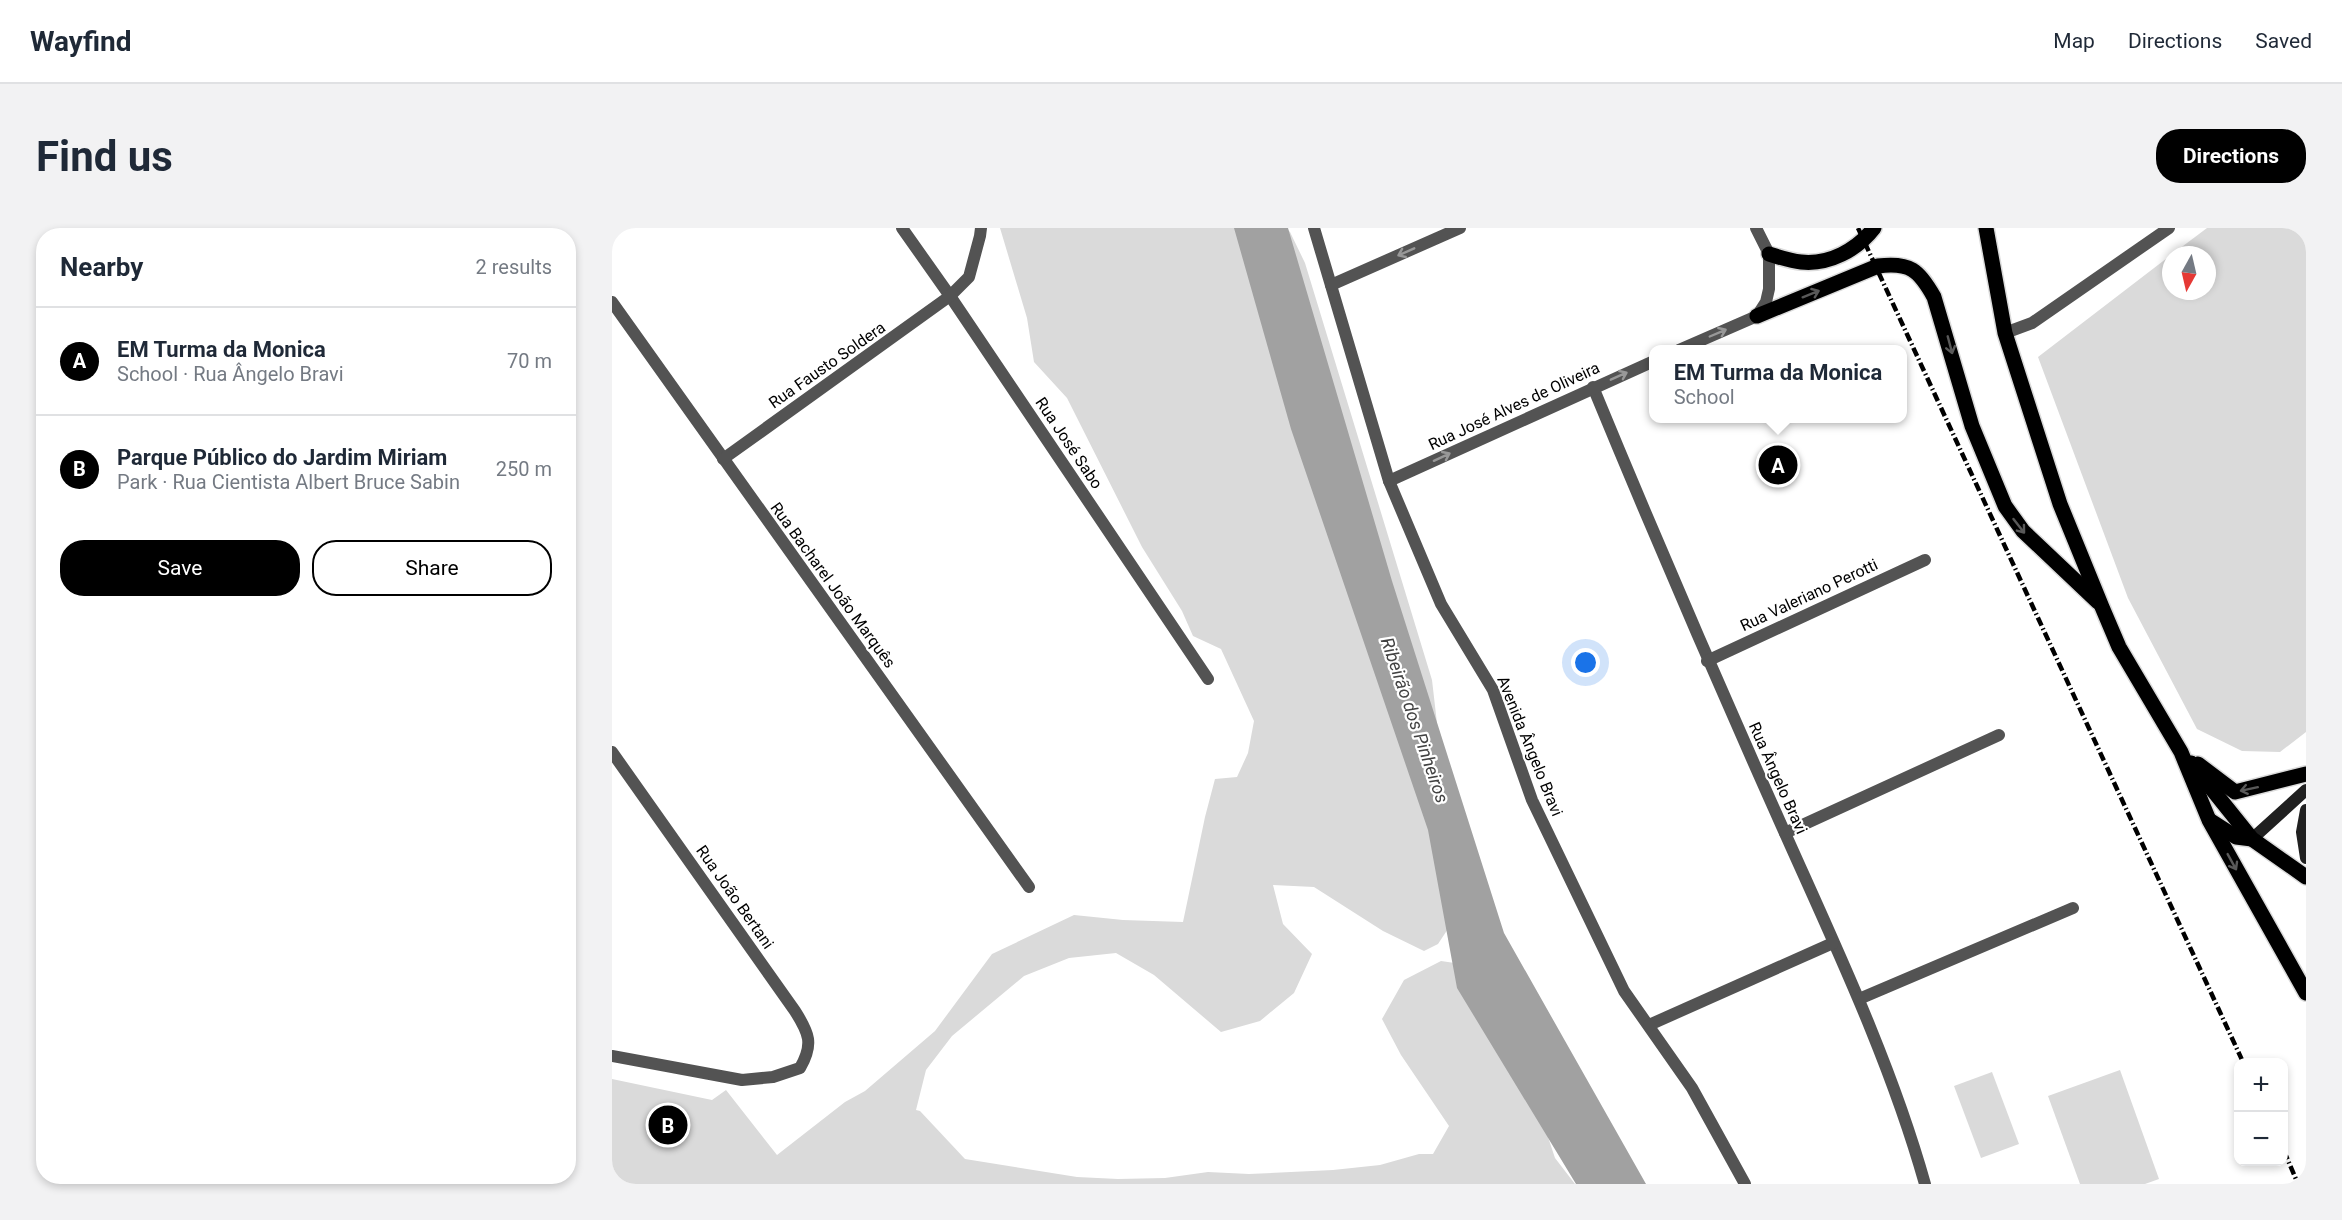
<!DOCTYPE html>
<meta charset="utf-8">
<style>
:root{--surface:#fff;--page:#f2f2f3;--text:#1f2937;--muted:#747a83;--line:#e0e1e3;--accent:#000}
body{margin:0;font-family:Roboto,sans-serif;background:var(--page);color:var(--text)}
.controls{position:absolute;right:18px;bottom:18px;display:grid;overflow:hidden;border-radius:12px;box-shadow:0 3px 9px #0003}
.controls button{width:54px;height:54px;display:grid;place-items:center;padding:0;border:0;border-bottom:2px solid var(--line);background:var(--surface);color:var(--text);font:30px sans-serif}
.compass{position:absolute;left:1550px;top:18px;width:54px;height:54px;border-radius:50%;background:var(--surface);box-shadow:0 3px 9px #0003;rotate:188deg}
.you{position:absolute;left:974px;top:435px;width:21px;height:21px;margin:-15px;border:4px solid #fff;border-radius:50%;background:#1a73e8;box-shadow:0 0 0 9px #1a73e833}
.badge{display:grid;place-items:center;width:39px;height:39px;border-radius:50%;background:var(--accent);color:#fff;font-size:20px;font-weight:700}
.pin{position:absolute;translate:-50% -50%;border:3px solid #fff;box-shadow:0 2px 6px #0006}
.popup{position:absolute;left:1037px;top:117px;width:258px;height:78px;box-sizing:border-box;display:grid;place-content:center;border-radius:12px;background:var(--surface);filter:drop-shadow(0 2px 4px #0005);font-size:20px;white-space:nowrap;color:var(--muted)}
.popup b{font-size:22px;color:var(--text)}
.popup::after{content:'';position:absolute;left:50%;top:100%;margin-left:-12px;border:12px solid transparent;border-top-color:var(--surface)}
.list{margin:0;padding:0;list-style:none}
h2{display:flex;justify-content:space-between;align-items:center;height:78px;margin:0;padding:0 24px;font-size:26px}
h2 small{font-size:20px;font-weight:400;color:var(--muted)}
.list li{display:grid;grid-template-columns:39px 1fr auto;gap:18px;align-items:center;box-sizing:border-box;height:108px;padding:0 24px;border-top:2px solid var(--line)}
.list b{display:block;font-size:22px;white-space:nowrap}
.list p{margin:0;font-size:20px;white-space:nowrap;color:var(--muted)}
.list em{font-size:20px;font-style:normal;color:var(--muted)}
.actions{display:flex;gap:12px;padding:18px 24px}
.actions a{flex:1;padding:14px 0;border:2px solid var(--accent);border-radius:24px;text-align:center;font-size:21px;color:var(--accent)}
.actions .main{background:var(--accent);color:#fff}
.map{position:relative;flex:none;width:1694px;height:956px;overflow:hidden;border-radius:24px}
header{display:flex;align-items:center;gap:36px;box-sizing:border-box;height:84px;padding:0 30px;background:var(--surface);border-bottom:2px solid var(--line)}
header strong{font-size:28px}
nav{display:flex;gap:33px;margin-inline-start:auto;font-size:21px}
.intro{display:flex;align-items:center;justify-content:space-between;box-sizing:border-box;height:144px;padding:0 36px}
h1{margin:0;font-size:42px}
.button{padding:15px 27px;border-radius:24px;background:var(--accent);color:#fff;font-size:21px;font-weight:700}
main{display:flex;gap:36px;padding:0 36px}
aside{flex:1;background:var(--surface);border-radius:24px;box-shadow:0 3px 9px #0003}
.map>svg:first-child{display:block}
.green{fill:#dadada}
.water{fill:#a1a1a1}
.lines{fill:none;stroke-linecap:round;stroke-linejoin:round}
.primary-casing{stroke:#dbdbdb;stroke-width:18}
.street{stroke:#535353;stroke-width:12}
.secondary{stroke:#202020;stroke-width:12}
.primary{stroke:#000;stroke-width:15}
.rail{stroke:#000;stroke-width:4.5;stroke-dasharray:9 3 1.5 3;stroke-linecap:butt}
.oneway{stroke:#989898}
.oneway2{stroke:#595959}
.labels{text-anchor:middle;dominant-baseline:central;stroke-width:4.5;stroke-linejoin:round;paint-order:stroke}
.street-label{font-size:16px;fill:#000;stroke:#fff}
.water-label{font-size:18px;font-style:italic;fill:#424242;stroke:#fff}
</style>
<header>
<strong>Wayfind</strong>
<nav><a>Map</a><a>Directions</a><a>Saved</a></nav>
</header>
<div class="intro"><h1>Find us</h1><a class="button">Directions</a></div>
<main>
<aside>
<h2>Nearby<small>2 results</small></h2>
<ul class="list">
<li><span class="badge">A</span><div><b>EM Turma da Monica</b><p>School · Rua Ângelo Bravi</p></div><em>70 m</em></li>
<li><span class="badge">B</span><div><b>Parque Público do Jardim Miriam</b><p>Park · Rua Cientista Albert Bruce Sabin</p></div><em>250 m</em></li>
</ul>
<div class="actions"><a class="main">Save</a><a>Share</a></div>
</aside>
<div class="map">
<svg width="1694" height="956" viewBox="0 0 1694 956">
<rect width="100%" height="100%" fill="#fff"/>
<g class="green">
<path d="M388 0H674L678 4 693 35 820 452 831 547 857 669 826 716 812 723 771 703 702 659 661 657 671 696 700 726 682 765 648 793 609 804 542 747 504 725 457 730 412 748 340 808 314 842 304 882 308 883 353 931 465 949 506 951 553 950 596 944 637 946 721 942 768 937 807 926H821L837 898 789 827 770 791 792 752 829 733 870 739 933 900 943 930 963 956H0V851L100 872 114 862 165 927 233 874 253 863 323 803 380 726 462 687 511 692 571 694 593 589 603 551 625 549 636 525 642 493 609 421 581 408 570 383 530 319 455 170 422 134 415 90Z"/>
<path d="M1595 0H1694V504L1668 524 1630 523 1585 501 1516 370 1426 129 1559 27V63H1595V27H1559Z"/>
<path d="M1508 842 1547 951 1533 956H1468L1436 868Z"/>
<path d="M1380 844 1407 916 1369 930 1342 858Z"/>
</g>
<path class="water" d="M622 0H676L780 353 892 705 1034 956H964L845 760 816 602 679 201Z"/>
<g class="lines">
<g class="primary-casing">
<g id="primary">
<path d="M1374 0 1393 105 1448 276 1490 379 1507 419 1569 524 1597 592 1694 765"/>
<path d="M1157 26C1167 29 1178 33 1189 34 1217 37 1245 22 1262 0"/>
<path d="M1145 88 1266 38C1298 34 1307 42 1322 69L1360 198 1393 278 1411 303 1486 374"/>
<path d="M1579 535 1640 611 1694 649"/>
<path d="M1586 536 1623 564 1694 546"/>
<path d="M1599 593 1624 609 1640 611"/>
</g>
</g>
<g class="street">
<path d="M290 0 338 68 596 451"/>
<path d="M702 0 777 253 829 376 881 462 920 572 1012 763 1080 860 1133 956"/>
<path d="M719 57 848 0"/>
<path d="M0 74 417 659"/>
<path d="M1393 105 1420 95 1557 0"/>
<path d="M1067 122 1145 88 1154 74 1157 61V26L1144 0"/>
<path d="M981 159C1040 302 1101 444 1164 585 1218 707 1277 828 1313 956"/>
<path d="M111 231 338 68 357 49 368 8 369 0"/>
<path d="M777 253 1042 133"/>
<path d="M1095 433 1313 332"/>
<path d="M0 524 183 783C197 805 202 816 188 840L161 849 130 852 0 828"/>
<path d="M1173 605 1387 507"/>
<path d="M1247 771 1461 680"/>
<path d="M1037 797 1221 715"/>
</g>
<g class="secondary">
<path d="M1694 582 1690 604 1694 630"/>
<path d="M1640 611 1694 562"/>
</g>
<use href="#primary" class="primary"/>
<g class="rail">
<path d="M1246 0 1631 834"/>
<path d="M1672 923 1686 956"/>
</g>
</g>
<defs><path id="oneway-shaft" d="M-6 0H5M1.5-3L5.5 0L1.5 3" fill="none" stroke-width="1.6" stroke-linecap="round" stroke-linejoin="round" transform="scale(1.5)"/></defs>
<g class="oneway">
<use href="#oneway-shaft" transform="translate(794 24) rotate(156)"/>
<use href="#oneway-shaft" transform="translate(1106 105) rotate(-23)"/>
<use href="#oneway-shaft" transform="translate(1007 148) rotate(-24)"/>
<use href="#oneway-shaft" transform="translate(830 229) rotate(-25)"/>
</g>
<g class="oneway2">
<use href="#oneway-shaft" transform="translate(1199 66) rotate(-22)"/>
<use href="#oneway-shaft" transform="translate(1338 117) rotate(75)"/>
<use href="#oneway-shaft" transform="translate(1407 298) rotate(52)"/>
<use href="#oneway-shaft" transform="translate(1637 561) rotate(168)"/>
<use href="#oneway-shaft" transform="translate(1620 634) rotate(61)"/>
</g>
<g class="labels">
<g class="street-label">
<text transform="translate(215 137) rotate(-35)">Rua Fausto Soldera</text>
<text transform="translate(902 178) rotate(-25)">Rua José Alves de Oliveira</text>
<text transform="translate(457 215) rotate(56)">Rua José Sabo</text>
<text transform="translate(221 357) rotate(54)">Rua Bacharel João Marquês</text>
<text transform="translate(1197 367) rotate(-25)">Rua Valeriano Perotti</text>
<text transform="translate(918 518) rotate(68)">Avenida Ângelo Bravi</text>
<text transform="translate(1166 550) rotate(66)">Rua Ângelo Bravi</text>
<text transform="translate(123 669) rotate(55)">Rua João Bertani</text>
</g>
<g class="water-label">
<text transform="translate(803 492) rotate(71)">Ribeirão dos Pinheiros</text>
</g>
</g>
</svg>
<div class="controls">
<button>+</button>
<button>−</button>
</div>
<svg class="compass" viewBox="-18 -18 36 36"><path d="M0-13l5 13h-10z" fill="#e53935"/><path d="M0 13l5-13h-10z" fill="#747a83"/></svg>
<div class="you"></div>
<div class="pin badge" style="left:1166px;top:237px">A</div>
<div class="popup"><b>EM Turma da Monica</b>School</div>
<div class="pin badge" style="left:56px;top:897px">B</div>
</div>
</main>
